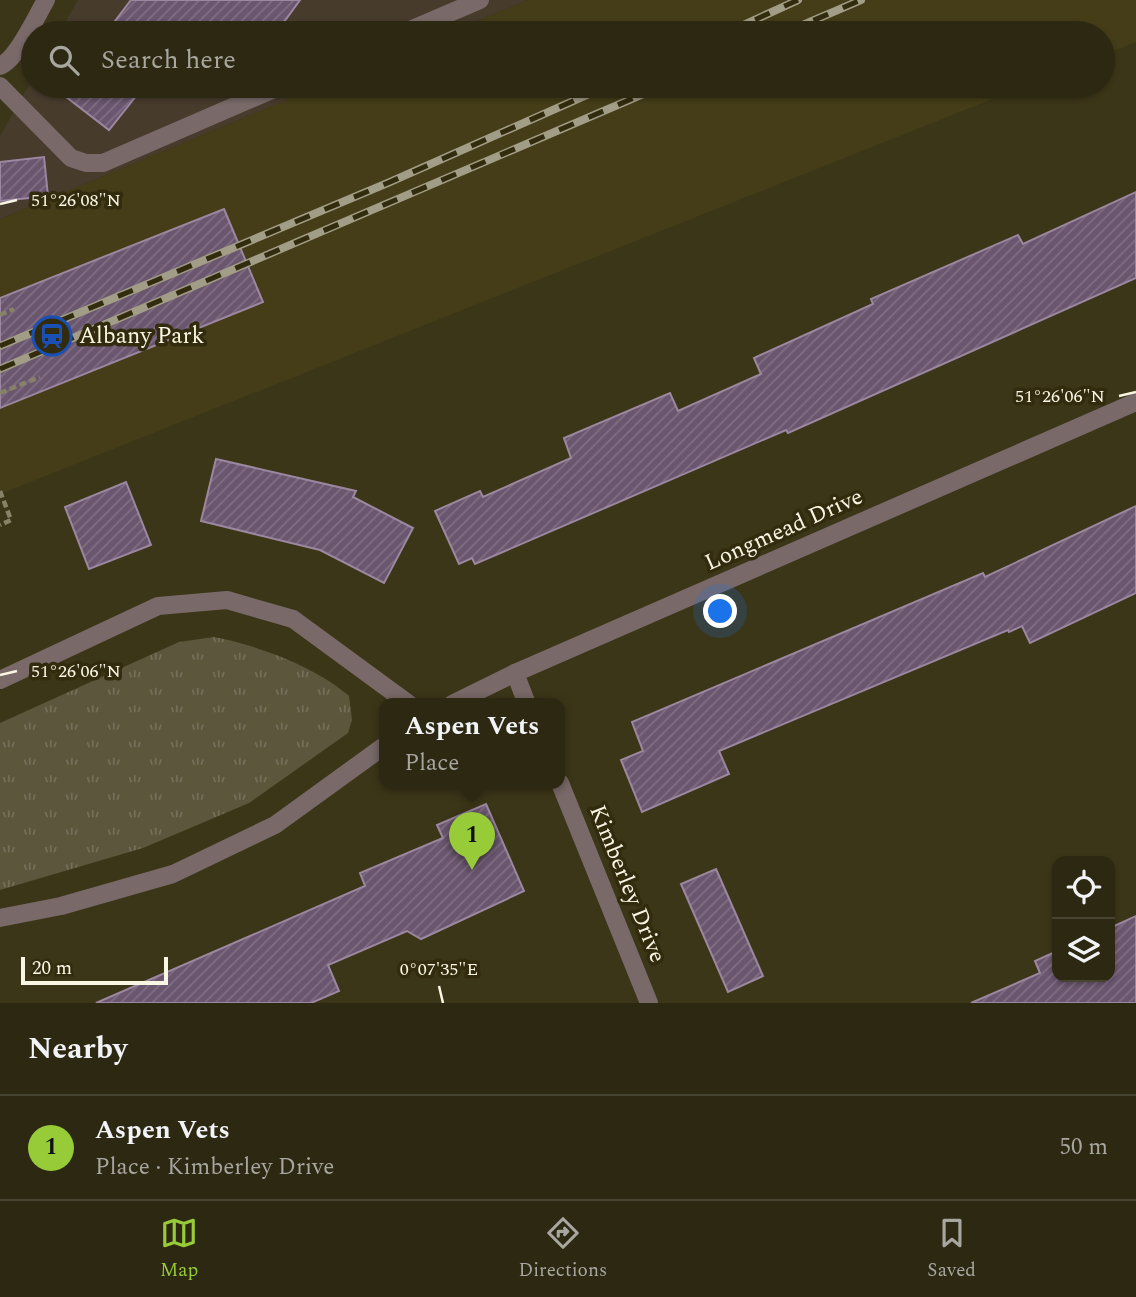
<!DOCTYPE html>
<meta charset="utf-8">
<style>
:root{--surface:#2d2812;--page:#35301b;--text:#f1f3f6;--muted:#a7a69f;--line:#484432;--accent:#98cb38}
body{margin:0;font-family:Spectral,serif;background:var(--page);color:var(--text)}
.controls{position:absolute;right:21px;bottom:21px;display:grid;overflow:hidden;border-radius:14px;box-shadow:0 2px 5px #0004}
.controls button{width:63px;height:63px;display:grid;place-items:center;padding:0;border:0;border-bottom:2px solid var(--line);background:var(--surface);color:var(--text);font:35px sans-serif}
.scale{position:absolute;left:21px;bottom:18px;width:147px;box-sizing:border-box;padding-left:7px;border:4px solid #f9f6e4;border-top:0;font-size:19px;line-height:24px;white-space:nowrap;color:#f9f6e4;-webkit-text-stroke:5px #322b0e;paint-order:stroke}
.you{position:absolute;left:721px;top:612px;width:24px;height:24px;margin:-18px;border:5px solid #fff;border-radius:50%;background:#1a73e8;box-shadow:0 0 0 10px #1a73e833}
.badge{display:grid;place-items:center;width:46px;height:46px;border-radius:50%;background:var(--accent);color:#111;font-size:23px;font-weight:700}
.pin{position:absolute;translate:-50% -58px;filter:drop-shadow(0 2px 4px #0008)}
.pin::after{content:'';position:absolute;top:37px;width:24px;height:21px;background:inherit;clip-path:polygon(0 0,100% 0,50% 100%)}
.popup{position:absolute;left:379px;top:698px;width:186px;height:91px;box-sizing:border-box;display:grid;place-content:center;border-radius:14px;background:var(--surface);filter:drop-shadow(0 2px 5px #0005);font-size:23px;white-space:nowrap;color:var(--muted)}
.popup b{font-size:26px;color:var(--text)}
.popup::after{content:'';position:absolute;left:50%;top:100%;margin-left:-14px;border:14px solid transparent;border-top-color:var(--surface)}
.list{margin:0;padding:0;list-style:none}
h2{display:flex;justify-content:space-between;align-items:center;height:91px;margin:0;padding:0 28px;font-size:30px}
h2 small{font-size:23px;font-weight:400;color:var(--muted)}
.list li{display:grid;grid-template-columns:46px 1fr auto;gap:21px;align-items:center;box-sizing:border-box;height:105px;padding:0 28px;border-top:2px solid var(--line)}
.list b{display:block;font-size:26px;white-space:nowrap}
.list p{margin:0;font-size:23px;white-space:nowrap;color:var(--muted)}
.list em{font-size:23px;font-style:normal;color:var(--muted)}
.icon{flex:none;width:38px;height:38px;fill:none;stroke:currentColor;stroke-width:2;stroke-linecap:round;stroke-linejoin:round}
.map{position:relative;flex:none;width:1136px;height:1003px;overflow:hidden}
.search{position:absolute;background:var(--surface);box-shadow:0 2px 5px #0004;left:21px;right:21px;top:21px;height:77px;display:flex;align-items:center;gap:18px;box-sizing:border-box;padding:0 24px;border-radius:38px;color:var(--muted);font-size:26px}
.sheet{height:196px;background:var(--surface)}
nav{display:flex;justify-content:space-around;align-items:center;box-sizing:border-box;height:98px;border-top:2px solid var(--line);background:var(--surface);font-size:19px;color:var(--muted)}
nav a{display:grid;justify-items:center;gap:4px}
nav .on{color:var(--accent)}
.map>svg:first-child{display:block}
.commercial{fill:#473b2c}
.built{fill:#453d18}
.grass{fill:url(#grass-tufts)}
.building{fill:url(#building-hatch);stroke:#9c87a1;stroke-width:2}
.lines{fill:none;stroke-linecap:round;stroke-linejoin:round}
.path{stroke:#868167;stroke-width:4.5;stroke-dasharray:7 3.5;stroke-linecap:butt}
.service{stroke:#796969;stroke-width:18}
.minor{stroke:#796969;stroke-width:18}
.rail-casing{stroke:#a29d86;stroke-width:8}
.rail{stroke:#322b0e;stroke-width:5;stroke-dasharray:16;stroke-linecap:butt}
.ticks{fill:none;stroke:#f9f6e4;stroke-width:2.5}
.labels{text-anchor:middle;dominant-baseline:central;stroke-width:7;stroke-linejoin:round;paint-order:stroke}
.poi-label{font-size:23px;fill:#f9f6e4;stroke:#322b0e;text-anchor:start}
.street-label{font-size:23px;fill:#f9f6e4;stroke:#322b0e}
.ticks-label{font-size:18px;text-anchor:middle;fill:#f9f6e4;stroke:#322b0e;stroke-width:7;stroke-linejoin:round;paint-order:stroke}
</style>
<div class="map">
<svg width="1136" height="1003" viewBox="0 0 1136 1003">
<defs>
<pattern id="grass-tufts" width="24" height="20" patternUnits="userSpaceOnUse" patternTransform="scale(1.75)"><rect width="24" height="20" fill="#5c563d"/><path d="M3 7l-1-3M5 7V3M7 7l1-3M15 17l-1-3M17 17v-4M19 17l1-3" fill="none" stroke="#746f59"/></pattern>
<pattern id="building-hatch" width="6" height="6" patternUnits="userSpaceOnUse" patternTransform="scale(1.75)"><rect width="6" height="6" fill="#6a566f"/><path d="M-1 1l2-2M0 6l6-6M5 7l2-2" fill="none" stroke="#806f83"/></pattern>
</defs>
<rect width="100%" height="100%" fill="#3c3618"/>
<g class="commercial">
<path d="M78 0H528L448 33H59Z"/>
<path d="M33 78V86H321L0 219V136Z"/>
</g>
<g class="built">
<path d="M528 0H1136V42L1103 55V33H448Z"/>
<path d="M321 86H1025L0 494V219Z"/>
</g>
<path class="grass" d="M214 637C257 645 316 667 349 696L352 720 348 733 249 803 143 848 0 890V723L179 642Z"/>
<g class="building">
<path d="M131 0H300L276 33H106Z"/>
<path d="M66 86H144L109 130 61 93Z"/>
<path d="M44 157 48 196 0 201V162Z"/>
<path d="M1136 192V278L788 433 786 430 475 564 472 558 459 564 435 511 480 491 483 497 571 458 564 438 670 393 678 411 761 374 754 358 873 304 871 299 1018 235 1023 244Z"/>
<path d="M224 209 263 302 0 408V298Z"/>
<path d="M216 459 356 491 353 497 413 528 384 583 320 550 201 521Z"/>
<path d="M126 482 151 545 89 569 65 507Z"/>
<path d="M1136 506V593L1030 643 1022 626 1009 632 1008 630 719 751 729 774 642 812 621 760 643 751 632 722 983 573 985 577Z"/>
<path d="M486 804 524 891 421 939 407 931 328 965 339 991 311 1003H96L365 886 360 873 443 838 437 825Z"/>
<path d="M716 869 763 976 728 992 681 884Z"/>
<path d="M1136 916V1003H971L1040 973 1035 961 1057 951V977H1110V928Z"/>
</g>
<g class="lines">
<g class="path">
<path d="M0 315 14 309"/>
<path d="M0 393 40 377"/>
<path d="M0 491 11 520 0 525"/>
</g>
<g class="service">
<path d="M403 33 480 0"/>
<path d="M0 86 71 158 86 163H103L281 86"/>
</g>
<g class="minor">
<path d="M0 66C17 59 36 17 46 0"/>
<path d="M515 673 527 704"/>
<path d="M0 680 158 606 227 600 293 619 409 704"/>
<path d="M452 704 515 673 1136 402"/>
<path d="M560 783 649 1003"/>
<path d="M0 918 61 906 173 874 275 825 384 746"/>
</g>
<g class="rail-casing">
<g id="rail">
<path d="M726 33 798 0"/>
<path d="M784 33 861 0"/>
<path d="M0 346 390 182 607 86"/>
<path d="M0 369 662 86"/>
</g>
</g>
<use href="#rail" class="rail"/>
</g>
<path class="ticks" d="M0 204 17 200M1119 396 1136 392M0 675 17 671M439 986 443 1003"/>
<defs>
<g id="station-ring" transform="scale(2.0125)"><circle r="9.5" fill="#322b0e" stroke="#1a4fb4" stroke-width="1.5"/><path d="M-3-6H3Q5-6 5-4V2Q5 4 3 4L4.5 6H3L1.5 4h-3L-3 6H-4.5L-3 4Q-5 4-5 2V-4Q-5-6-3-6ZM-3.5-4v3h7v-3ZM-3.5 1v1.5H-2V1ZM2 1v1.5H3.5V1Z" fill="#1a4fb4"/></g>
</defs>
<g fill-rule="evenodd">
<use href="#station-ring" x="52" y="336"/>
</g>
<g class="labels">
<g class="poi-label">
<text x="79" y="336">Albany Park</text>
</g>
<g class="street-label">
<text transform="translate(784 530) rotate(-24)">Longmead Drive</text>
<text transform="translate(627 884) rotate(68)">Kimberley Drive</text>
</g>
</g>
<g class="ticks-label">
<text x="76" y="206">51°26'08"N</text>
<text x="1060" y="402">51°26'06"N</text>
<text x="76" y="677">51°26'06"N</text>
<text x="439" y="975">0°07'35"E</text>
</g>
</svg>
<div class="controls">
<button><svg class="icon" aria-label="locate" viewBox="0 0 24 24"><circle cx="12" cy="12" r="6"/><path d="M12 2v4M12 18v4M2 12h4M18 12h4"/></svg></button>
<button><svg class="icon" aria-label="layers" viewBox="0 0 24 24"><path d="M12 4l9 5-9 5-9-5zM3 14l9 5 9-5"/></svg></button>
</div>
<div class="scale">20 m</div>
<div class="you"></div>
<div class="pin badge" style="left:472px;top:870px">1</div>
<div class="popup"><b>Aspen Vets</b>Place</div>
<div class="search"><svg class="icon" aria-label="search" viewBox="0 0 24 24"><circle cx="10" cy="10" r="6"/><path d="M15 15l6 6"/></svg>Search here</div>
</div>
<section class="sheet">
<h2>Nearby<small></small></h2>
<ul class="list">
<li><span class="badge">1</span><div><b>Aspen Vets</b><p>Place · Kimberley Drive</p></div><em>50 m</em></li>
</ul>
</section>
<nav>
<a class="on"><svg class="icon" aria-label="map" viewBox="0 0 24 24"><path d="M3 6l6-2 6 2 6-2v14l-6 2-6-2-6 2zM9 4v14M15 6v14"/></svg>Map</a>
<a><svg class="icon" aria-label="directions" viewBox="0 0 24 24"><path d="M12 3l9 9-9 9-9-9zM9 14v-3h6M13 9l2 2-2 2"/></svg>Directions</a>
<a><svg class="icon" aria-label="saved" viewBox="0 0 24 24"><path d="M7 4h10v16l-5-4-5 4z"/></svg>Saved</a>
</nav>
